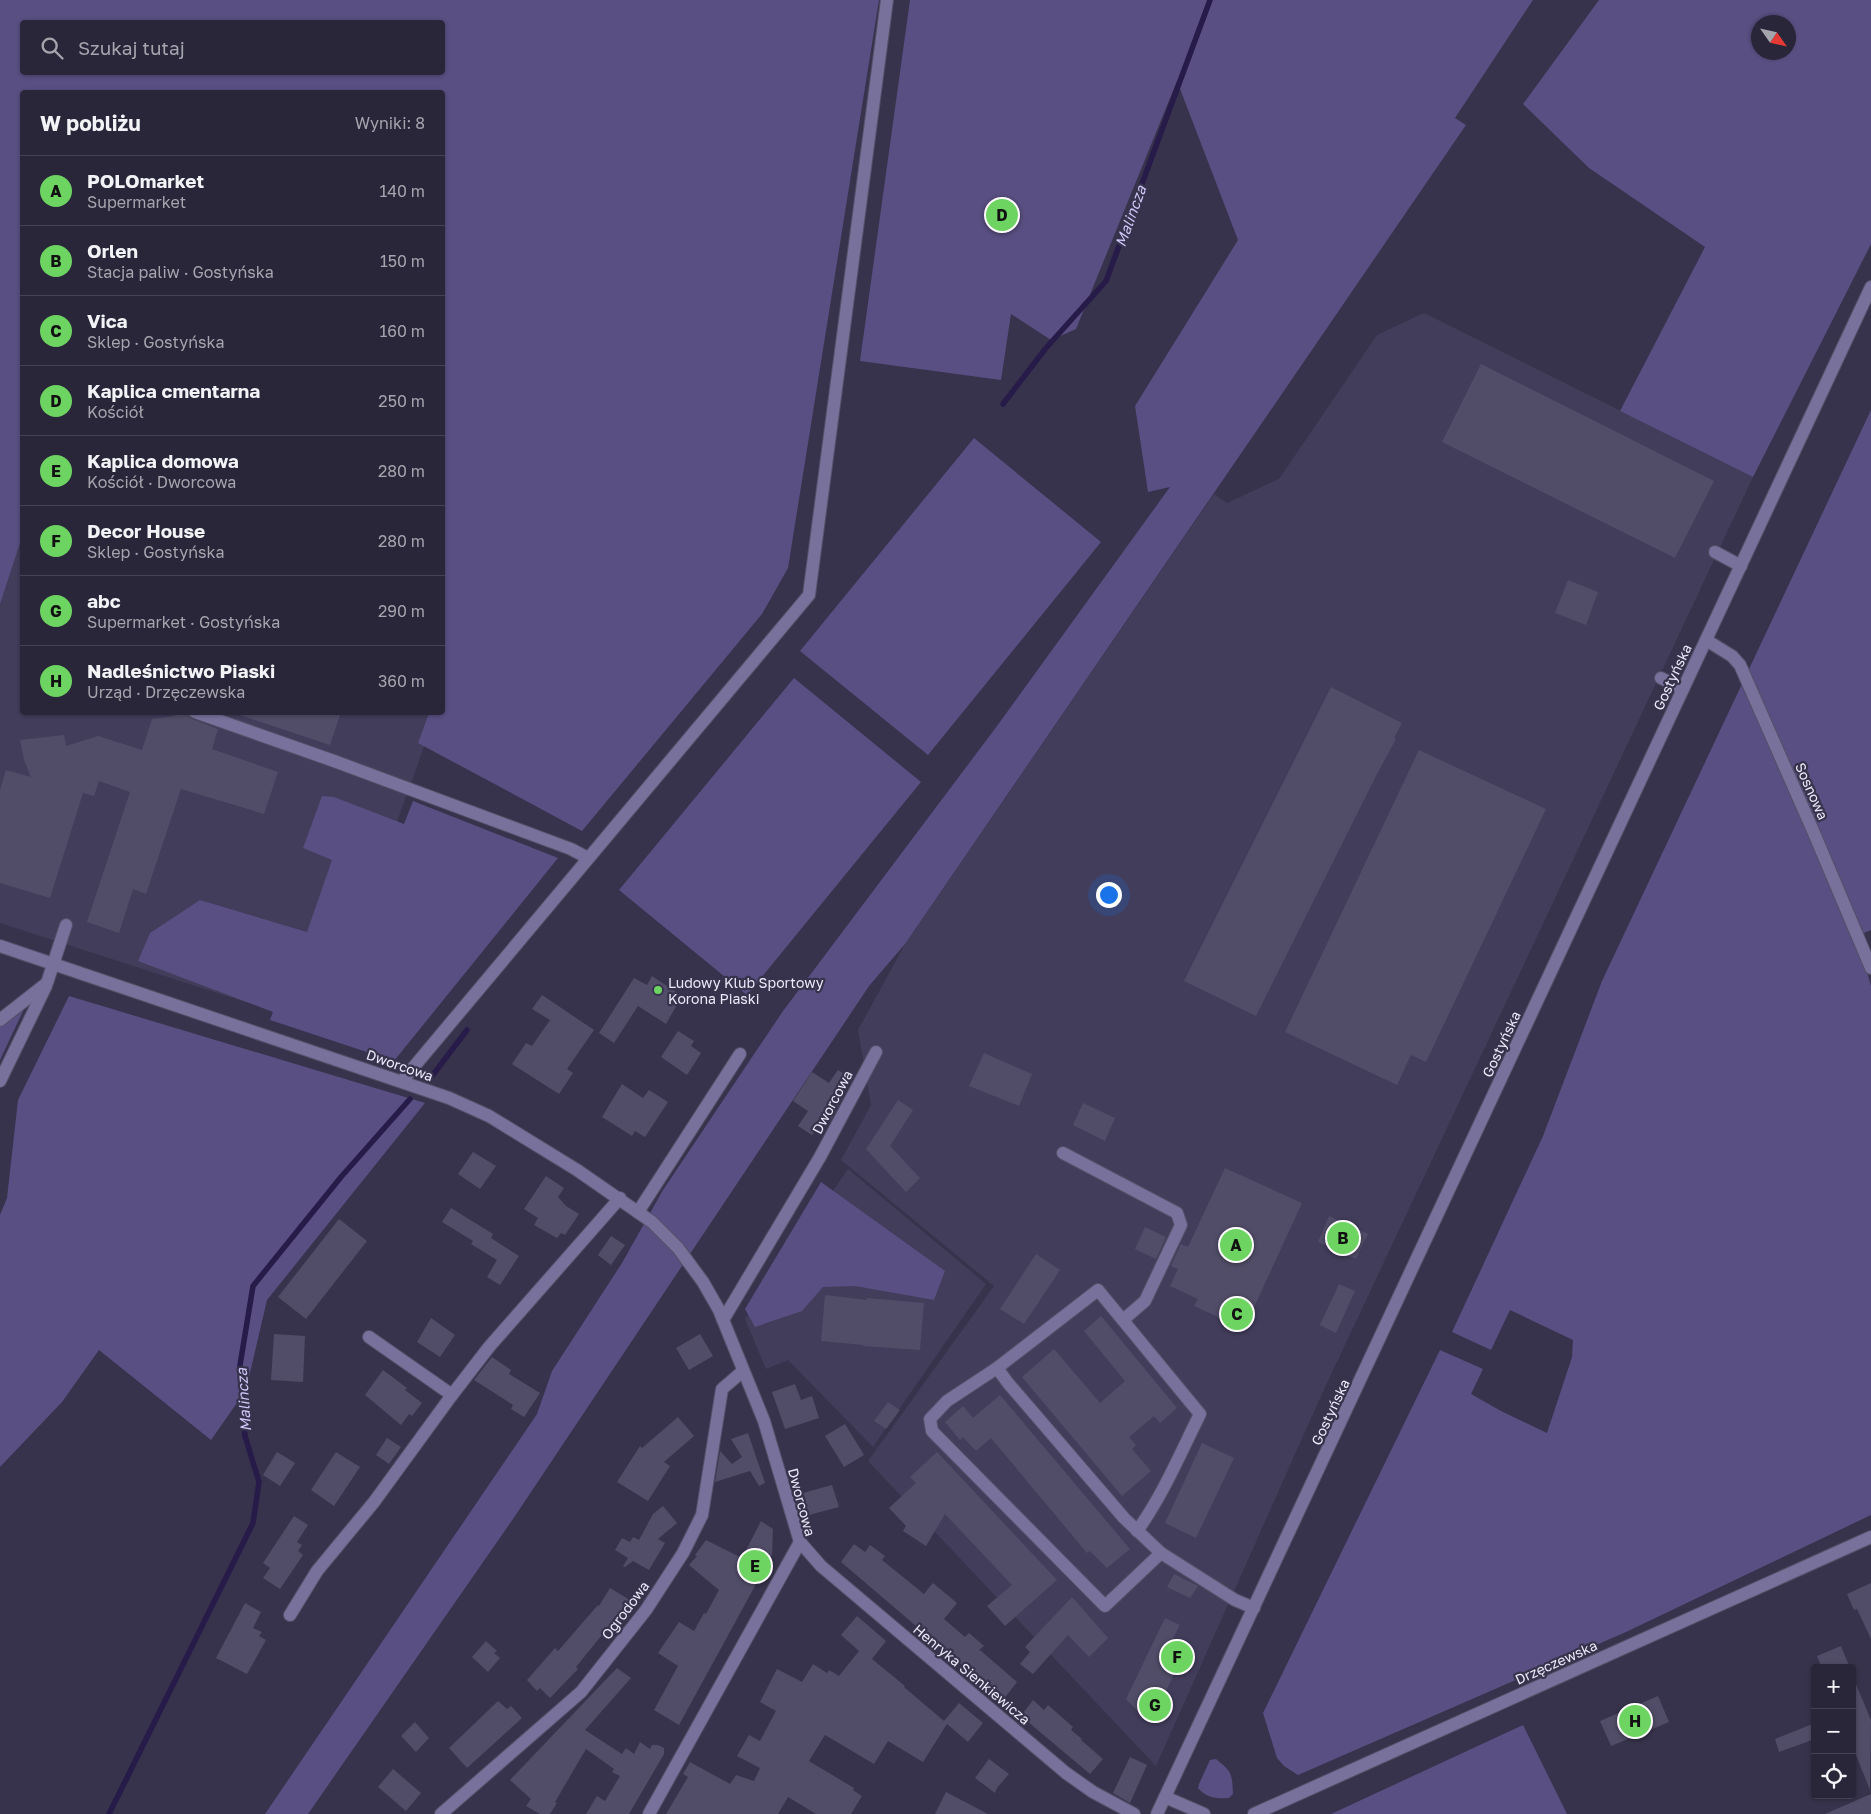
<!DOCTYPE html>
<html lang="pl">
<meta charset="utf-8">
<style>
:root{--surface:#292639;--page:#353244;--text:#f1f3f6;--muted:#a5a5ae;--line:#454353;--accent:#6dd361}
body{margin:0;font-family:"Golos Text",sans-serif;background:var(--page);color:var(--text)}
.controls{position:absolute;right:15px;bottom:15px;display:grid;overflow:hidden;border-radius:5px;box-shadow:0 1px 4px #0004}
.controls button{width:45px;height:45px;display:grid;place-items:center;padding:0;border:0;border-bottom:1px solid var(--line);background:var(--surface);color:var(--text);font:25px sans-serif}
.compass{position:absolute;left:1751px;top:15px;width:45px;height:45px;border-radius:50%;background:var(--surface);box-shadow:0 1px 4px #0004;rotate:124deg}
.you{position:absolute;left:1108px;top:894px;width:18px;height:18px;margin:-12px;border:4px solid #fff;border-radius:50%;background:#1a73e8;box-shadow:0 0 0 8px #1a73e833}
.badge{display:grid;place-items:center;width:32px;height:32px;border-radius:50%;background:var(--accent);color:#111;font-size:16px;font-weight:700}
.pin{position:absolute;translate:-50% -50%;border:2px solid #fff;box-shadow:0 1px 5px #0006}
.list{margin:0;padding:0;list-style:none}
h2{display:flex;justify-content:space-between;align-items:center;height:65px;margin:0;padding:0 20px;font-size:21px}
h2 small{font-size:16px;font-weight:400;color:var(--muted)}
.list li{display:grid;grid-template-columns:32px 1fr auto;gap:15px;align-items:center;box-sizing:border-box;height:70px;padding:0 20px;border-top:1px solid var(--line)}
.list b{display:block;font-size:19px;white-space:nowrap}
.list p{margin:0;font-size:16px;white-space:nowrap;color:var(--muted)}
.list em{font-size:16px;font-style:normal;color:var(--muted)}
.icon{flex:none;width:28px;height:28px;fill:none;stroke:currentColor;stroke-width:2;stroke-linecap:round;stroke-linejoin:round}
.map{position:relative;flex:none;width:1871px;height:1814px;overflow:hidden}
.search{position:absolute;background:var(--surface);box-shadow:0 1px 4px #0004;left:20px;top:20px;width:425px;height:55px;display:flex;align-items:center;gap:12px;box-sizing:border-box;padding:0 18px;border-radius:5px;color:var(--muted);font-size:19px}
.panel{position:absolute;background:var(--surface);box-shadow:0 1px 4px #0004;left:20px;top:90px;width:425px;height:625px;border-radius:5px}
.map>svg:first-child{display:block}
.built{fill:#423d5b}
.green{fill:#594f82;fill-rule:evenodd}
.lines{fill:none;stroke-linecap:round;stroke-linejoin:round}
.stream{stroke:#271b49;stroke-width:5.5}
.building{fill:#514d68}
.minor-casing{stroke:#545068;stroke-width:14}
.minor{stroke:#78719b;stroke-width:12}
.poi-dot{fill:#6dd361;stroke:#37334c;stroke-width:2}
.labels{text-anchor:middle;dominant-baseline:central;stroke-width:4.5;stroke-linejoin:round;paint-order:stroke}
.street-label{font-size:14px;fill:#ebe9f9;stroke:#37334c}
.poi-label{font-size:14px;fill:#ebe9f9;stroke:#37334c;text-anchor:start}
.water-label{font-size:15px;font-style:italic;fill:#cec7f7;stroke:#37334c}
</style>
<div class="map">
<svg width="1871" height="1814" viewBox="0 0 1871 1814">
<rect width="100%" height="100%" fill="#37334c"/>
<g class="built">
<path d="M1424 313 1753 477 1321 1396 1156 1766 868 1461 994 1286 841 1160 871 1105 858 1030 905 944 1214 494 1227 503 1279 479 1377 335Z"/>
<path d="M0 510 22 517V712L436 713 393 833 292 1017 0 923Z"/>
<path d="M848 1169 986 1284 873 1447 788 1360 766 1369 745 1319Z"/>
</g>
<g class="green">
<path d="M0 0H879L788 568 762 614 582 831 418 743 429 713 442 712V92H22V537L0 604ZM22 22H442V72H22Z"/>
<path d="M910 0H1533L1455 118 1466 125 905 944 869 986 513 1519 308 1814H265L537 1414 552 1371 622 1263 663 1190 783 1011 997 726 1170 487 1148 492 1135 406 1238 240 1177 81 1076 329 1051 340 1011 314 1001 380 860 361Z"/>
<path d="M1599 0H1871V244L1753 477 1620 411 1705 247 1589 168 1523 104ZM1758 22H1788V52H1758Z"/>
<path d="M1871 410V930L1857 936 1871 986V1515L1626 1632 1298 1775 1284 1766 1277 1758 1263 1713 1440 1350 1483 1369 1471 1394 1501 1411 1547 1433 1572 1357 1573 1340 1510 1310 1491 1350 1452 1332 1543 1136 1602 981Z"/>
<path d="M974 438 1101 542 928 755 800 651Z"/>
<path d="M794 678 921 782 747 995 619 890Z"/>
<path d="M322 796 334 797 404 824 413 801 558 858 394 1061 270 1020 273 1012 138 961 150 933 200 900 307 932 332 860 303 848Z"/>
<path d="M69 996 425 1103 267 1300 246 1390 211 1440 99 1350 62 1402 0 1467V1215L7 1198 18 1100Z"/>
<path d="M23 1007 24 1009 0 1060V1026Z"/>
<path d="M821 1182 945 1271 934 1300 855 1286 823 1287 802 1311 755 1327 745 1309Z"/>
<path d="M1523 1725 1567 1814H1331Z"/>
<path d="M1216 1759C1232 1772 1232 1773 1233 1794L1229 1798C1217 1799 1206 1798 1198 1788L1199 1784 1210 1760Z"/>
</g>
<g class="lines">
<g class="stream">
<path d="M1003 404 1046 348 1106 281 1210 0"/>
<path d="M432 1076 467 1030"/>
<path d="M109 1814 253 1523 259 1482 245 1436 240 1365 253 1286 341 1177 410 1099"/>
</g>
</g>
<g class="building">
<path d="M991 204 1016 207 1014 225 988 222Z"/>
<path d="M1481 364 1714 481 1675 558 1442 442Z"/>
<path d="M1568 580 1598 592 1586 625 1555 613Z"/>
<path d="M1331 687 1402 723 1394 738 1396 739 1378 772 1256 1016 1184 981Z"/>
<path d="M176 712H187L192 719 218 729 212 749 278 772 264 814 181 789 146 894 133 889 119 933 87 922 130 792 99 781 94 796 83 793 50 898 0 883V790L6 770 31 777 24 760 20 740 64 735 66 746 98 736 142 750 152 719 175 716Z"/>
<path d="M241 712H341L330 745 240 715Z"/>
<path d="M1419 750 1546 809 1426 1062 1411 1055 1397 1085 1285 1032Z"/>
<path d="M652 976 682 996 666 1024 638 1006 614 1043 599 1033 634 978 647 985Z"/>
<path d="M542 995 594 1030 567 1069 573 1073 559 1094 512 1064 526 1043 532 1046 550 1020 532 1009Z"/>
<path d="M678 1031 694 1041 691 1046 701 1053 687 1075 661 1057Z"/>
<path d="M984 1053 1032 1074 1019 1106 969 1086Z"/>
<path d="M838 1070 852 1079 842 1095 843 1096 830 1122 824 1118 812 1135 798 1126 808 1111 793 1101 812 1072 829 1083Z"/>
<path d="M622 1084 643 1098 649 1090 668 1102 645 1137 635 1131 632 1136 602 1117Z"/>
<path d="M898 1100 913 1110 890 1146 920 1178 906 1192 866 1149Z"/>
<path d="M1083 1103 1115 1118 1105 1141 1073 1125Z"/>
<path d="M473 1152 496 1166 480 1189 458 1174Z"/>
<path d="M1225 1168 1302 1203 1244 1329 1194 1306 1198 1299 1170 1286 1178 1269 1171 1266 1181 1244 1188 1247Z"/>
<path d="M546 1176 564 1188 558 1197 566 1206 579 1214 565 1235 561 1233 557 1238 534 1225 538 1218 524 1209Z"/>
<path d="M451 1208 493 1234 491 1238 519 1256 500 1285 487 1277 497 1260 471 1244 473 1241 442 1222Z"/>
<path d="M1329 1216 1368 1234 1356 1259 1318 1242Z"/>
<path d="M339 1219 367 1241 306 1319 278 1297Z"/>
<path d="M1145 1227 1166 1237 1156 1259 1135 1249Z"/>
<path d="M611 1236 625 1245 611 1265 598 1255Z"/>
<path d="M1036 1254 1060 1270 1024 1324 1000 1309Z"/>
<path d="M1339 1284 1355 1291 1336 1333 1320 1325Z"/>
<path d="M825 1295 867 1300V1298L924 1303 920 1350 863 1346V1345L821 1341Z"/>
<path d="M1101 1316 1177 1408 1160 1423 1154 1416 1129 1437 1136 1445 1132 1449 1151 1471 1122 1496 1022 1377 1054 1349 1100 1403 1125 1381 1084 1331Z"/>
<path d="M431 1318 455 1335 440 1357 417 1342Z"/>
<path d="M274 1334 305 1336 303 1382 271 1380Z"/>
<path d="M700 1334 713 1356 689 1370 676 1348Z"/>
<path d="M492 1357 511 1370 509 1374 540 1393 524 1417 511 1409 513 1405 474 1380Z"/>
<path d="M383 1370 407 1388 405 1390 422 1403 412 1416 409 1414 401 1425 365 1395Z"/>
<path d="M795 1384 801 1400 812 1396 819 1418 785 1429 772 1392Z"/>
<path d="M1000 1395 1130 1549 1107 1568 1090 1551 1087 1553 991 1438 976 1451 963 1437 960 1440 945 1422 963 1406 973 1418Z"/>
<path d="M888 1402 900 1410 886 1429 874 1421Z"/>
<path d="M678 1417 694 1436 664 1462 670 1466 648 1501 617 1482 640 1446 642 1448Z"/>
<path d="M845 1424 864 1455 844 1467 825 1436Z"/>
<path d="M748 1433 765 1483 759 1486 750 1471 715 1482 720 1451 732 1464 742 1457 731 1439Z"/>
<path d="M387 1438 401 1447 389 1464 376 1455Z"/>
<path d="M1202 1443 1234 1458 1196 1538 1165 1523Z"/>
<path d="M277 1452 295 1463 280 1486 263 1475Z"/>
<path d="M336 1452 360 1467 334 1506 311 1490Z"/>
<path d="M937 1452 1057 1580 1005 1626 987 1606 1012 1585 945 1514 926 1546 903 1531 906 1526 889 1508 916 1483 910 1477Z"/>
<path d="M832 1485 839 1507 809 1515 803 1493Z"/>
<path d="M663 1506 677 1523 658 1539 665 1543 649 1570 633 1561 625 1567 623 1566 628 1558 615 1550 622 1538 630 1542 633 1537 639 1540 653 1514Z"/>
<path d="M294 1516 308 1525 297 1542 302 1545 298 1551 303 1555 280 1589 263 1578 270 1568 263 1563Z"/>
<path d="M761 1521 773 1529 772 1555 679 1725 654 1710 678 1666 658 1653 679 1622 694 1631 704 1613 706 1614 719 1590 689 1565 697 1556 695 1555 706 1540 742 1558Z"/>
<path d="M854 1544 865 1552 870 1545 885 1556 882 1560 924 1594 933 1583 957 1603 944 1619 965 1637 969 1633 984 1646 979 1650 981 1651 1017 1682 1003 1700 841 1562Z"/>
<path d="M1174 1574 1198 1586 1190 1598 1167 1587Z"/>
<path d="M1871 1583V1639L1857 1609 1854 1610 1847 1594Z"/>
<path d="M610 1588 630 1600 617 1622 614 1620 576 1667 578 1669 550 1698 540 1688 537 1691 527 1680 555 1648 558 1651 598 1605 599 1606Z"/>
<path d="M1072 1597 1108 1638 1089 1657 1068 1635 1033 1674 1020 1664 1030 1652 1025 1647Z"/>
<path d="M245 1603 261 1612 253 1628 262 1632 259 1636 266 1640 247 1674 216 1658Z"/>
<path d="M857 1616 886 1641 872 1659 905 1686 904 1687 944 1721 959 1703 983 1723 968 1742 947 1724 923 1762 888 1741 874 1764 825 1735 809 1761 854 1788 853 1790 862 1796 851 1814H816L788 1797 778 1814H666L688 1777 683 1774 690 1762 730 1784 736 1775 754 1781 760 1768 737 1756 749 1735 760 1741 776 1711 760 1702 777 1669 802 1682 813 1664 827 1673 829 1670 839 1676 859 1651 841 1635Z"/>
<path d="M1165 1618 1180 1625 1171 1642 1185 1650 1162 1700 1156 1696 1140 1714 1126 1699Z"/>
<path d="M486 1641 497 1651 494 1653 500 1658 488 1672 472 1657Z"/>
<path d="M1841 1646 1850 1668H1822L1817 1656Z"/>
<path d="M617 1668 631 1678 585 1730 622 1754 626 1748 634 1754 640 1742 650 1749 652 1745H658L664 1748V1754L629 1814H586L597 1796 605 1801 620 1776 612 1772 614 1769 586 1749 555 1802 557 1803 550 1814H540L526 1806 531 1799 510 1780Z"/>
<path d="M1852 1675 1871 1720 1870 1790 1852 1745Z"/>
<path d="M1658 1696 1669 1722 1611 1746 1600 1721Z"/>
<path d="M1033 1700 1044 1710 1048 1705 1073 1727 1071 1730 1082 1739 1081 1740 1103 1759 1090 1774 1021 1716Z"/>
<path d="M498 1701 507 1709 511 1706 522 1718 467 1768 449 1748Z"/>
<path d="M415 1722 429 1738 416 1752 401 1736Z"/>
<path d="M1815 1723V1739L1779 1752 1775 1739Z"/>
<path d="M1130 1757 1147 1765 1130 1803 1113 1793Z"/>
<path d="M989 1759 1009 1774 997 1788 995 1793 975 1778Z"/>
<path d="M393 1769 421 1793 406 1811 378 1787Z"/>
<path d="M946 1792 988 1814H935Z"/>
<path d="M1871 1794V1814H1825Z"/>
</g>
<g class="lines">
<g class="minor-casing">
<g id="minor">
<path d="M1715 552 1741 566"/>
<path d="M1706 640 1732 656 1740 665 1814 833 1871 968"/>
<path d="M1661 678 1683 689"/>
<path d="M195 712 334 761 571 849 588 858"/>
<path d="M0 946 449 1098 489 1116 577 1170 652 1222 678 1248 703 1282 719 1310 764 1421 800 1542 821 1566 1066 1773 1093 1792 1134 1814"/>
<path d="M0 1020 47 983 66 925"/>
<path d="M0 1081 46 986"/>
<path d="M402 1081 809 595 887 0"/>
<path d="M1063 1153 1177 1213 1181 1225 1145 1301 1123 1320"/>
<path d="M638 1212 740 1054"/>
<path d="M723 1320 820 1157 876 1052"/>
<path d="M369 1337 452 1395 489 1347 620 1198"/>
<path d="M997 1368 1008 1383 1124 1518 1161 1553 1235 1600 1254 1608"/>
<path d="M1137 1531C1163 1495 1180 1454 1200 1414L1098 1290 997 1368 947 1401 930 1419 932 1431 1105 1606 1161 1553"/>
<path d="M290 1615 317 1571 374 1502 452 1395"/>
<path d="M1165 1797 1204 1814"/>
<path d="M441 1814 581 1692 646 1610 683 1553 702 1515 722 1389 743 1371"/>
<path d="M649 1814 800 1542"/>
<path d="M1157 1814 1871 287"/>
<path d="M1254 1814 1871 1537"/>
</g>
</g>
<use href="#minor" class="minor"/>
</g>
<circle class="poi-dot" cx="658" cy="990" r="5"/>
<g class="labels">
<g class="street-label">
<text transform="translate(1672 677) rotate(-65)">Gostyńska</text>
<text transform="translate(1812 791) rotate(66)">Sosnowa</text>
<text transform="translate(1501 1044) rotate(-65)">Gostyńska</text>
<text transform="translate(400 1065) rotate(19)">Dworcowa</text>
<text transform="translate(832 1102) rotate(-62)">Dworcowa</text>
<text transform="translate(1330 1412) rotate(-65)">Gostyńska</text>
<text transform="translate(802 1502) rotate(75)">Dworcowa</text>
<text transform="translate(625 1610) rotate(-53)">Ogrodowa</text>
<text transform="translate(1556 1662) rotate(-24)">Drzęczewska</text>
<text transform="translate(972 1674) rotate(40)">Henryka Sienkiewicza</text>
</g>
<g class="poi-label">
<text x="668" y="982">Ludowy Klub Sportowy<tspan x="668" dy="16">Korona Piaski</tspan></text>
</g>
<g class="water-label">
<text transform="translate(1130 216) rotate(-70)">Malincza</text>
<text transform="translate(243 1400) rotate(-94)">Malincza</text>
</g>
</g>
</svg>
<div class="controls">
<button>+</button>
<button>−</button>
<button><svg class="icon" aria-label="locate" viewBox="0 0 24 24"><circle cx="12" cy="12" r="6"/><path d="M12 2v4M12 18v4M2 12h4M18 12h4"/></svg></button>
</div>
<svg class="compass" viewBox="-18 -18 36 36"><path d="M0-13l5 13h-10z" fill="#e53935"/><path d="M0 13l5-13h-10z" fill="#a5a5ae"/></svg>
<div class="you"></div>
<div class="pin badge" style="left:1236px;top:1245px">A</div>
<div class="pin badge" style="left:1343px;top:1238px">B</div>
<div class="pin badge" style="left:1237px;top:1314px">C</div>
<div class="pin badge" style="left:1002px;top:215px">D</div>
<div class="pin badge" style="left:755px;top:1566px">E</div>
<div class="pin badge" style="left:1177px;top:1657px">F</div>
<div class="pin badge" style="left:1155px;top:1705px">G</div>
<div class="pin badge" style="left:1635px;top:1721px">H</div>
<div class="search"><svg class="icon" aria-label="search" viewBox="0 0 24 24"><circle cx="10" cy="10" r="6"/><path d="M15 15l6 6"/></svg>Szukaj tutaj</div>
<section class="panel">
<h2>W pobliżu<small>Wyniki: 8</small></h2>
<ul class="list">
<li><span class="badge">A</span><div><b>POLOmarket</b><p>Supermarket</p></div><em>140 m</em></li>
<li><span class="badge">B</span><div><b>Orlen</b><p>Stacja paliw · Gostyńska</p></div><em>150 m</em></li>
<li><span class="badge">C</span><div><b>Vica</b><p>Sklep · Gostyńska</p></div><em>160 m</em></li>
<li><span class="badge">D</span><div><b>Kaplica cmentarna</b><p>Kościół</p></div><em>250 m</em></li>
<li><span class="badge">E</span><div><b>Kaplica domowa</b><p>Kościół · Dworcowa</p></div><em>280 m</em></li>
<li><span class="badge">F</span><div><b>Decor House</b><p>Sklep · Gostyńska</p></div><em>280 m</em></li>
<li><span class="badge">G</span><div><b>abc</b><p>Supermarket · Gostyńska</p></div><em>290 m</em></li>
<li><span class="badge">H</span><div><b>Nadleśnictwo Piaski</b><p>Urząd · Drzęczewska</p></div><em>360 m</em></li>
</ul>
</section>
</div>
